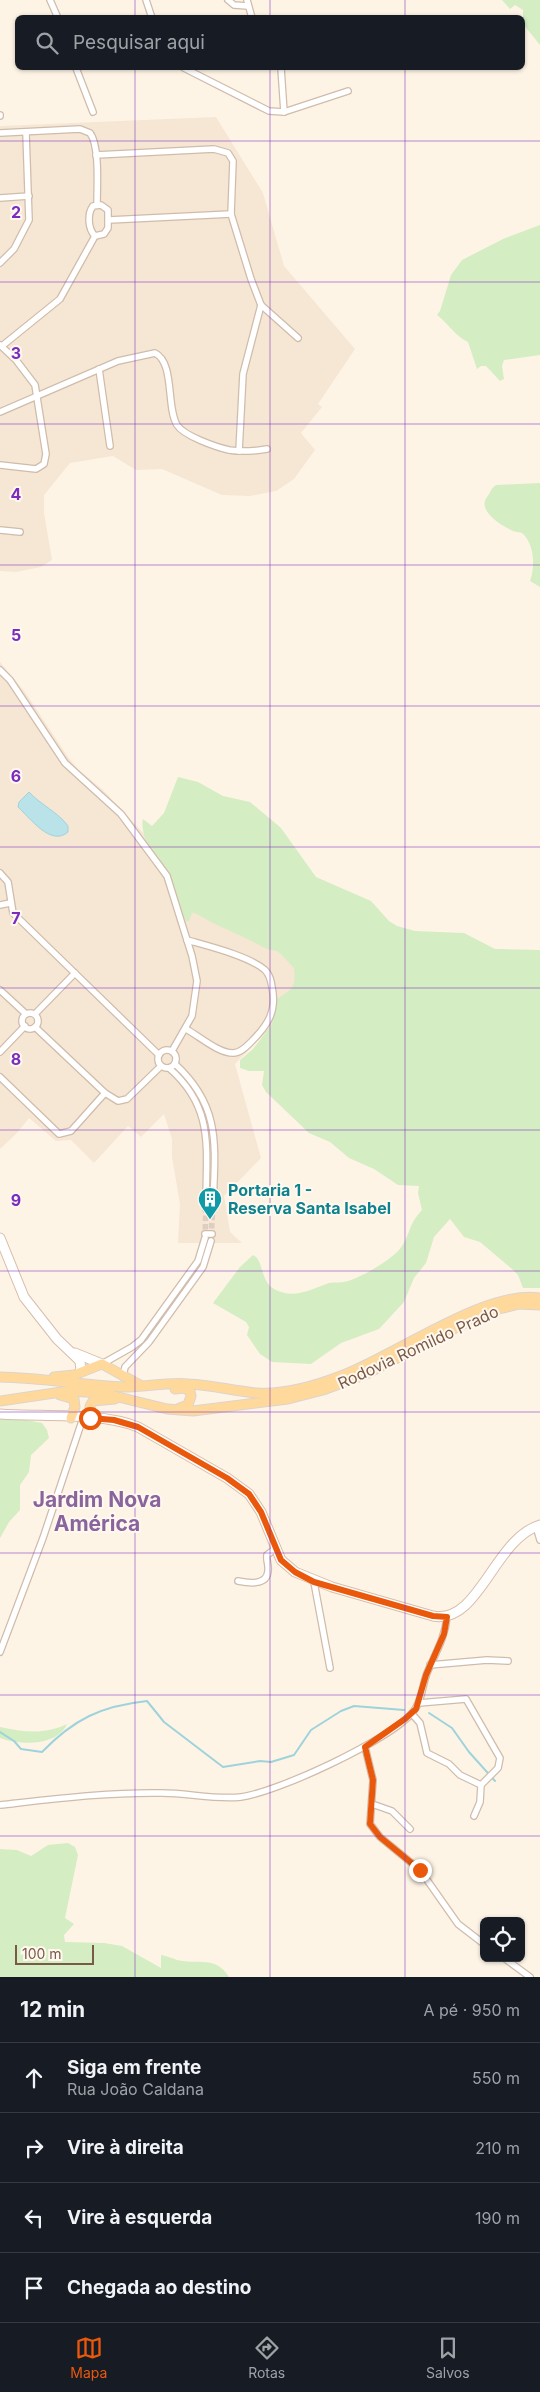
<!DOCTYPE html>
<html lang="pt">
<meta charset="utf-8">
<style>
:root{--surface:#171b24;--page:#242831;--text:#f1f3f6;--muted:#9ea1a6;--line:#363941;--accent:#ea580c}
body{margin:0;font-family:Inter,sans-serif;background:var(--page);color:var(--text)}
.controls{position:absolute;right:15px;bottom:15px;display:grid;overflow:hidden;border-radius:8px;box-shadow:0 1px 4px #0004}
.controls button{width:45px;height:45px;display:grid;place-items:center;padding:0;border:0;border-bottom:1px solid var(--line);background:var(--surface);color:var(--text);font:25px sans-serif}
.scale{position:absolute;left:15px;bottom:12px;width:79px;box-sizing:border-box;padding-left:5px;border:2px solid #795a49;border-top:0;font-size:14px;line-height:18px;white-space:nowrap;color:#795a49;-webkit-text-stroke:4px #fff8ee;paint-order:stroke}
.stop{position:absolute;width:15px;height:15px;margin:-11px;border:4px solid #ea580c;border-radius:50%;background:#fff}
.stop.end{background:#ea580c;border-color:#fff;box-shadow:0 1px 5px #0008}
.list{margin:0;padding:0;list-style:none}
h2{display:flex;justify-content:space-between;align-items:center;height:65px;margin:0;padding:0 20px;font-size:21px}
h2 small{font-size:16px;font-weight:400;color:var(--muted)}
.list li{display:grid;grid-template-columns:32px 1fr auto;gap:15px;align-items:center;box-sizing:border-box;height:70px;padding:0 20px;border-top:1px solid var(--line)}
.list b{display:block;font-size:19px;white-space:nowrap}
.list p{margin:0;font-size:16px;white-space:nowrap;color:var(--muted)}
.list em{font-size:16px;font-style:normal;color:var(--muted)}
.icon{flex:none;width:28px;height:28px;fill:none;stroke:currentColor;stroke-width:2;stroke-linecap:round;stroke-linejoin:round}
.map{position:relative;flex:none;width:540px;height:1977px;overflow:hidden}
.search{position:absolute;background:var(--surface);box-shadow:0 1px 4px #0004;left:15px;right:15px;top:15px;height:55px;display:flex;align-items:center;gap:12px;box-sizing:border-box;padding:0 18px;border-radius:8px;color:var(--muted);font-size:19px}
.sheet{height:345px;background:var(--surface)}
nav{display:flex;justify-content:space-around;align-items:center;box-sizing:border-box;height:70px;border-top:1px solid var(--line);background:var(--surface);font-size:14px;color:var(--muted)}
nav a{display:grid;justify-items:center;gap:2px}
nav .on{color:var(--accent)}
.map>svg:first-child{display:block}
.residential{fill:#f6e6d4}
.green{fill:#d4edc3}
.water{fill:#b9e2e9;stroke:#9ed3dc}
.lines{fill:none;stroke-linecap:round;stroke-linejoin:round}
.stream{stroke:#9ed3dc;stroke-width:2}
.street-tunnel{stroke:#ddcebf;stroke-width:5.5;stroke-dasharray:5.5 3;stroke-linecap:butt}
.street-casing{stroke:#d0bcab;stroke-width:8}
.secondary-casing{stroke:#d6beab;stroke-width:11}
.primary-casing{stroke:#dcd4d0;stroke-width:11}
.street{stroke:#fff;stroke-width:5.5}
.secondary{stroke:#fff;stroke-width:9}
.primary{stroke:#ffd99c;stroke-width:9}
.route{stroke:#ea580c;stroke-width:6}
.grid{fill:none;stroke:#7b2cbf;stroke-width:1;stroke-opacity:0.55}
.labels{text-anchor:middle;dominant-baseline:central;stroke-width:4;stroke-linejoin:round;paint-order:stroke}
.culture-label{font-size:16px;font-weight:bold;fill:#0d838f;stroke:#fff8ee;text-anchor:start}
.street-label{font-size:16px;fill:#795a49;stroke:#fff8ee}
.district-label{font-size:21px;font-weight:bold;fill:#89649d;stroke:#fff8ee}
.grid-label{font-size:16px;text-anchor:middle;font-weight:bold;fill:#7b2cbf;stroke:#fff8ee;stroke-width:4;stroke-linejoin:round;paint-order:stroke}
</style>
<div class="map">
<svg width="540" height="1977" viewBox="0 0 540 1977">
<rect width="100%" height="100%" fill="#fef4e6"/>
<g class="residential">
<path d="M216 117 263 193 284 266 355 349 318 404 322 407 301 433 315 450 294 479 276 491 250 496 222 495 162 469 136 470 113 456 70 463 44 495V513L52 560 41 567 16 572 0 571V126Z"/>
<path d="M0 662 25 692 68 757 78 769 103 790 150 840 266 937 306 975 298 999 235 1064 261 1158 224 1196 230 1232 242 1243H178L180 1204 172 1157V1139L164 1114 141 1137 128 1126 94 1163 71 1140 56 1141 29 1118 17 1133 0 1149Z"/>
</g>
<g class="green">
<path d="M502 0H540V45L523 24V10L515 5 510 9Z"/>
<path d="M540 225V355L504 360 502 366 504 379 500 381 486 366H481L477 369 468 342C455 336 449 324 437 315L440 311 451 275 462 260 503 239Z"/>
<path d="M540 483V587L530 581C535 568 535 544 522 533 520 532 514 532 511 530 500 525 477 510 487 497 491 492 491 488 496 485Z"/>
<path d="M178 777 198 782 223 796 250 802 281 828 316 877 371 901 389 921 397 926 415 931 464 933 495 949 540 950V1288H523L518 1275 512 1269 480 1242 464 1237 450 1219 434 1237 426 1263 414 1278 404 1302 379 1329 341 1343 311 1364 272 1362 260 1354 247 1335 249 1327 246 1322 213 1303 240 1267 253 1255C264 1260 260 1281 274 1289 294 1300 311 1289 329 1283 335 1282 342 1283 348 1281 362 1277 395 1258 402 1246 411 1232 408 1225 422 1210L418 1193 419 1186 398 1185 374 1169 349 1158 330 1142 309 1133 266 1092 262 1085 264 1071H249L240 1068V1060L253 1049 272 1024 274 1002C289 989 297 992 294 968 289 963 282 954 277 951 273 950 269 950 265 948 242 935 218 927 195 913H192L189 921H186C176 898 137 840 143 819L152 826 164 813Z"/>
<path d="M0 1419 26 1420 42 1423 47 1430 49 1438 31 1455 29 1472 20 1485V1510L9 1522 0 1538Z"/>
<path d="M67 1724C57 1747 19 1745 0 1738V1727C24 1732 44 1735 67 1724Z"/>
<path d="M68 1843 75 1847 78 1855 65 1918 74 1924 64 1935 65 1942 104 1943 122 1946 161 1968V1955C167 1956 172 1958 177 1960 197 1965 216 1955 229 1977H0V1849L17 1850 31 1856 48 1845Z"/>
</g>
<path class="water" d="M29 792C41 805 59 813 68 826V832C51 847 30 818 18 807L19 802Z"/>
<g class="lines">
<g class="stream">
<path d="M429 1713 452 1728 469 1752 495 1781"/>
<path d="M0 1732 14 1741 21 1749 42 1752C74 1719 101 1706 147 1701L164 1722 223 1767 260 1761 271 1762 294 1755 311 1730 341 1711 354 1706 404 1710"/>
</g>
<g class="street-tunnel">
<path d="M211 1237 213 1206"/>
<path d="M205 1238 206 1205"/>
</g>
<g class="street-casing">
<g id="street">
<path d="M50 0 58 18"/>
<path d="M146 0 152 18"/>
<path d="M228 0 234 5 248 6"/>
<path d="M247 0 252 18"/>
<path d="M76 68 93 112"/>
<path d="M184 68 269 111 284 112 348 91"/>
<path d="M281 68 284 112"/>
<path d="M0 115V116"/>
<path d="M0 133 80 129 90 133C100 146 97 188 97 205"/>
<path d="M96 155 214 149 228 153 233 161 231 214 251 279 261 305 298 338"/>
<path d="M0 198 29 196"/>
<path d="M101 205 108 210V228L104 234 95 236C88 229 87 214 93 206Z"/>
<path d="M109 220 231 214"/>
<path d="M0 263 14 249 29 220 26 133"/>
<path d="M0 345 16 360 35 385 46 454 44 464 36 469 0 465"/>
<path d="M2 346 60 299 95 236"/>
<path d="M99 369 110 446"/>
<path d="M0 412 118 361 155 353C175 363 166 407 177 425 184 436 216 447 229 450 241 452 255 451 267 449"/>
<path d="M239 451 243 374 261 305"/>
<path d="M0 530 20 532"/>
<path d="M0 670 10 680 65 763 121 814 167 876 192 956 197 981 192 1016 172 1051"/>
<path d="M0 873 8 882 13 913 159 1055"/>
<path d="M0 905 10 903"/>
<path d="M0 990 26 1014"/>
<circle cx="30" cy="1021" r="8"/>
<path d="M35 1014 75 973"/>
<path d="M35 1027 105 1093 118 1101 127 1099 161 1066"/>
<path d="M186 1029C199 1036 218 1053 233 1053 241 1053 247 1046 252 1041 268 1025 277 1011 272 987 271 981 270 975 265 970 249 956 208 946 187 940"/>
<circle cx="167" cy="1059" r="9"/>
<path d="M0 1052 25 1026"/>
<path d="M175 1064C222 1107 215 1147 213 1205"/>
<path d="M169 1068C215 1108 206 1149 206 1205"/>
<path d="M0 1077 59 1134 71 1131 105 1093"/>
<path d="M206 1209H213"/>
<path d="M205 1234H212"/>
<path d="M102 1364 132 1347 141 1340 198 1261 205 1238"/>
<path d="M123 1377 125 1367 149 1342 203 1267 211 1241"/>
<path d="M536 1526 540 1540"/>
<path d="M238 1581C248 1583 267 1586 268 1571 269 1565 266 1561 267 1555L275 1549"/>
<path d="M314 1582 330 1668"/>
<path d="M0 1652 43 1538 83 1418"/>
<path d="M430 1665 487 1660 508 1661"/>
<path d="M419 1703 466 1699 500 1758 498 1768 481 1785 480 1802 474 1816"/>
<path d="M412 1714 420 1723 427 1753 449 1764 460 1775 481 1785"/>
<path d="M365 1747 373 1780 370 1824 380 1837 420 1870 458 1924 484 1944"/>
<path d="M372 1804 392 1811 410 1829"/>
<path d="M0 1805C54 1799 108 1792 162 1793 188 1793 216 1800 241 1797 278 1792 390 1740 413 1712 422 1701 422 1686 427 1673 435 1654 445 1638 447 1617"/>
<path d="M504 1958 530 1977"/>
</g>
</g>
<g class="secondary-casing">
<g id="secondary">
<path d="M0 1238 24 1297 57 1339 80 1361 81 1372"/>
<path d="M75 1353 102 1364"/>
<path d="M0 1414C41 1417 101 1412 138 1427L227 1478 249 1494 261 1512 281 1560 295 1572 332 1587 433 1616C479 1625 494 1539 540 1525"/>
</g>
</g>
<g class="primary-casing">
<g id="primary">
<path d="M0 1377C42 1378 83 1385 125 1387 146 1387 167 1382 189 1384 212 1385 234 1391 257 1393 285 1395 315 1386 341 1376 395 1356 486 1289 540 1298"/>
<path d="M54 1377 74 1375 102 1364 140 1385"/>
<path d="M175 1389 184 1388 190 1391 191 1396 188 1405 180 1408"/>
<path d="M60 1395 74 1399 75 1407 71 1418"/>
<path d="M0 1401 68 1391 102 1393 167 1409 193 1411 288 1399 323 1390 366 1374 465 1323 499 1309 519 1304 540 1305"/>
<path d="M90 1418V1406L93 1401 115 1399"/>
</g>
</g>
<use href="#street" class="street"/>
<use href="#secondary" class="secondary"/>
<use href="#primary" class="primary"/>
</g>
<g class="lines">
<path class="route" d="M90 1418 114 1420 138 1427 227 1478 249 1494 261 1512 281 1560 295 1572 314 1582 433 1616 447 1617 444 1634 426 1675 416 1709 405 1719 365 1747 373 1780 370 1824 380 1837 420 1870"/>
</g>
<path class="grid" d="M135 0V18M270 0V18M405 0V18M135 68V1977M270 68V1977M405 68V1977M0 141H540M0 282H540M0 424H540M0 565H540M0 706H540M0 847H540M0 988H540M0 1130H540M0 1271H540M0 1412H540M0 1553H540M0 1695H540M0 1836H540"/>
<defs>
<g id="building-pin" transform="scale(1.25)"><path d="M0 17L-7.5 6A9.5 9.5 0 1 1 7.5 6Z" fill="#0f9aa8" stroke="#fff8ee"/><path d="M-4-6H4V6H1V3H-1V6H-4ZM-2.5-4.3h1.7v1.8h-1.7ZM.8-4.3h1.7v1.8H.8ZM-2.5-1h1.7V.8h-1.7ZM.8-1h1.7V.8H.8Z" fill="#fff"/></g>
</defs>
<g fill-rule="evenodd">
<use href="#building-pin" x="210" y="1199"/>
</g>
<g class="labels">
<g class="culture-label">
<text x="228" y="1190">Portaria 1 -<tspan x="228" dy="18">Reserva Santa Isabel</tspan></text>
</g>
<g class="street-label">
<text transform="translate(418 1347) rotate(-25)">Rodovia Romildo Prado</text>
</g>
<g class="district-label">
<text x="97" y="1499">Jardim Nova<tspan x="97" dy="24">América</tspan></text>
</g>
</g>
<g class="grid-label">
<text x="16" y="218">2</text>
<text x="16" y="359">3</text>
<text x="16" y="500">4</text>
<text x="16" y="641">5</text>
<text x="16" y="782">6</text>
<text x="16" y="924">7</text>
<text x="16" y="1065">8</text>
<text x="16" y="1206">9</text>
</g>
</svg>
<div class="controls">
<button><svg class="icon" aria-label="locate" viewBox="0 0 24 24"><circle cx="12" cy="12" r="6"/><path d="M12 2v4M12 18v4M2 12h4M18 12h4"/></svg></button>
</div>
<div class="scale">100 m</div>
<div class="stop" style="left:90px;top:1418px"></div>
<div class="stop end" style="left:420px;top:1870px"></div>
<div class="search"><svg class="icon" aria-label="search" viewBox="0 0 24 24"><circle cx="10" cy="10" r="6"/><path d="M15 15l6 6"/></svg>Pesquisar aqui</div>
</div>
<section class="sheet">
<h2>12 min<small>A pé · 950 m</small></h2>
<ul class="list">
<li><svg class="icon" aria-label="ahead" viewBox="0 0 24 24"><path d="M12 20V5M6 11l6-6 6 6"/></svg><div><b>Siga em frente</b><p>Rua João Caldana</p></div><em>550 m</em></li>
<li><svg class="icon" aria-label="right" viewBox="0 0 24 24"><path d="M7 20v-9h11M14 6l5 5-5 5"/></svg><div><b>Vire à direita</b></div><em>210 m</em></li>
<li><svg class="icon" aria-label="left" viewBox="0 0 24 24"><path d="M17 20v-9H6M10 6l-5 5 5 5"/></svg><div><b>Vire à esquerda</b></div><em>190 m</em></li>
<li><svg class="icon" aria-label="arrive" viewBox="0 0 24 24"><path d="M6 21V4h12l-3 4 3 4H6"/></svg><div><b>Chegada ao destino</b></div></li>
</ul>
</section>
<nav>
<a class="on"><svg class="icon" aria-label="map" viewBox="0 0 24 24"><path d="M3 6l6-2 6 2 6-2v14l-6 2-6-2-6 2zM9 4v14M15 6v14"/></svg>Mapa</a>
<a><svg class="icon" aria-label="directions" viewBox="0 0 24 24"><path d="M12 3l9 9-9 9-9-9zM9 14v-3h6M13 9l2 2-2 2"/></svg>Rotas</a>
<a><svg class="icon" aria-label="saved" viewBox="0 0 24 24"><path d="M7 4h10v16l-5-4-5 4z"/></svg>Salvos</a>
</nav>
